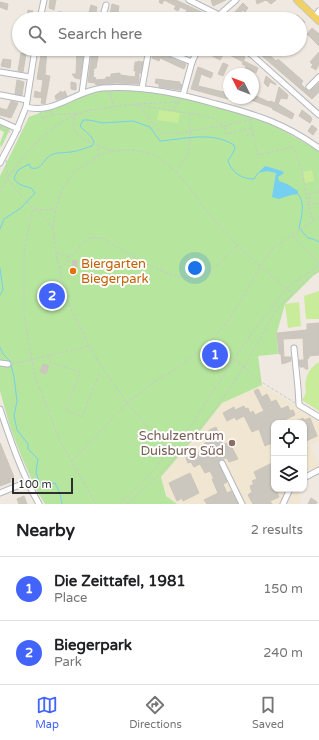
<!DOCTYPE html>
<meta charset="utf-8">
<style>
:root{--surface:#fff;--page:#f2f2f2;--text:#202124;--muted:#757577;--line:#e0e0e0;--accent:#4264fb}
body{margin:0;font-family:"Varela Round",sans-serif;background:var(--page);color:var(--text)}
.controls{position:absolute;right:12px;bottom:12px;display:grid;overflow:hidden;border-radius:8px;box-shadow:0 1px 3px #0004}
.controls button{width:36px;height:36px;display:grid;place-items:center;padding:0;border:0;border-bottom:1px solid var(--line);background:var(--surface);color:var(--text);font:20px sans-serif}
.compass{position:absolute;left:223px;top:68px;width:36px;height:36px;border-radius:50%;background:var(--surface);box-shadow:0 1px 3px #0004;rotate:312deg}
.scale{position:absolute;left:12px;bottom:10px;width:61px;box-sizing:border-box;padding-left:4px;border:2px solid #2e2e2e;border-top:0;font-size:11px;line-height:14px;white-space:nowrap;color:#2e2e2e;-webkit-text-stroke:3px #fff;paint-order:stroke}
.you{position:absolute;left:195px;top:268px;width:14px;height:14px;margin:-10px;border:3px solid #fff;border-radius:50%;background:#1a73e8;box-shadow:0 0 0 6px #1a73e833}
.badge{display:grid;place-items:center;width:26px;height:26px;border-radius:50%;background:var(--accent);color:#fff;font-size:13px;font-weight:700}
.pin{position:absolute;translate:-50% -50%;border:2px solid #fff;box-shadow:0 1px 4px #0006}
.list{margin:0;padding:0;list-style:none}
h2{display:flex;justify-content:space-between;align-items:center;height:52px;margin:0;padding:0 16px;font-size:17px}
h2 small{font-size:13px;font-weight:400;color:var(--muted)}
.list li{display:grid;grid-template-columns:26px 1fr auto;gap:12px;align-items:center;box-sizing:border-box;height:64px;padding:0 16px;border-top:1px solid var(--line)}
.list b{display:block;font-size:15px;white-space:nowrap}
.list p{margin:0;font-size:13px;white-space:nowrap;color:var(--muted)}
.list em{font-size:13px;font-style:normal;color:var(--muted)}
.icon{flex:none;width:22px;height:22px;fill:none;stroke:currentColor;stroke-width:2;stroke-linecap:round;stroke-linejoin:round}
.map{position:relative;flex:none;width:319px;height:504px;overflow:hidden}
.search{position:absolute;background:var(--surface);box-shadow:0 1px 3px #0004;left:12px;right:12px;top:12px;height:44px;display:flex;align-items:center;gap:10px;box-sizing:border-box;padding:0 14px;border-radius:22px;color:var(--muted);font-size:15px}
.sheet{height:180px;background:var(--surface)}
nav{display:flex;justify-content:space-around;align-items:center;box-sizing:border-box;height:56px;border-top:1px solid var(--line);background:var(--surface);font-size:11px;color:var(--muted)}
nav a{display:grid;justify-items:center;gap:2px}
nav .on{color:var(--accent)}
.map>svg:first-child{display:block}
.education{fill:#f0e6d1}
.green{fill:#b6e59e}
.pitch{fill:#c9ec9a}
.water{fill:#75cff0}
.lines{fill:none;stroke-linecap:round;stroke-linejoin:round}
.stream{stroke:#75cff0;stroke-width:1}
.building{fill:#cbc7bf;stroke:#cbc5ba}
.minor-casing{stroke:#b4b7c1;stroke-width:7}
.major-casing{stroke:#c9c9c9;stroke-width:8}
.path{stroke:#c9c9c9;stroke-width:1;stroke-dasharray:3 2;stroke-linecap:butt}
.minor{stroke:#fff;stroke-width:5}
.major{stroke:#f2d163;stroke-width:6}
.food-dot{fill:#e8710a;stroke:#fff;stroke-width:1.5}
.education-dot{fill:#8d6e63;stroke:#fff;stroke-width:1.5}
.labels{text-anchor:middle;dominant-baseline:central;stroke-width:4;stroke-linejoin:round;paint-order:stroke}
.food-label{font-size:13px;fill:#c56008;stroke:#fff;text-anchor:start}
.education-label{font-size:13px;fill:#785e54;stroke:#fff;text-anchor:end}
</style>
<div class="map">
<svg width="319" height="504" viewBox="0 0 319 504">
<rect width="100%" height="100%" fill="#efe9e1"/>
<path class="education" d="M262 385 319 420V441L310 445 319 464V475L304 482V423H274V489H296L302 502 299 504H177L167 496 161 478 196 436 222 403Z"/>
<g class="green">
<path d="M108 89 139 91 172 95 241 112 272 124 319 151V272L313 276 285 304 277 332 278 354 258 356 262 385 222 403 196 436 161 477 166 496 177 504H45L37 491 22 458 10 427 0 391V176L29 117 81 97Z"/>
<path d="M0 122 10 129 1 148 0 143 4 132 0 130Z"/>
</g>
<g class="pitch">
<path d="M159 110 180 113 178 123 157 120Z"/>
<path d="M312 170 314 181 305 183 303 172Z"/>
<path d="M319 291V319H306L304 296Z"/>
<path d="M299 302 301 326 288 328 285 304Z"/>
<path d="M319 362V411L302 400 306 393C304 380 307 369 319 362Z"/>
</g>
<path class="water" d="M265 166 282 171 284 173 278 177 279 181 287 184 298 191V194L291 195 279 199 272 197 276 173 267 171 258 173Z"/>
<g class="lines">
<g class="stream">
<path d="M298 194C306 203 301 218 299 228L308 238 313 239 319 242"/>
<path d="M0 229 4 219 21 208 35 193 31 188C24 186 17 185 14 178L18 170 29 164 31 168C42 171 43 159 51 155 57 152 64 153 71 152 78 151 85 148 92 146L94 142C91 134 85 132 80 126L83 120H89L103 123 133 121 150 127 160 141C185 139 212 131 234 145L235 149 228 161C232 173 242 179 254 179L258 173"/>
<path d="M0 268 3 290 0 295"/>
<path d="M0 347 3 354 10 361 14 377 17 401 14 416 17 430 28 444V449L38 459 36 472 39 482 44 485 55 483 60 493 62 504"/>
</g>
</g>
<g class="building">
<path d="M50 0H56L54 10 49 8Z"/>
<path d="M160 0H176L208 15 205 19 195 14 193 18 189 16 190 14 186 12 187 10 180 7 178 11 174 9 176 6 164 0 162 4 159 2Z"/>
<path d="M211 0H226L213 6Z"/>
<path d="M256 0H276L271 4 266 0 257 4Z"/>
<path d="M0 2 8 4 7 10 0 7Z"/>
<path d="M243 3 248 8 245 12 243 10 236 18 232 15Z"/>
<path d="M112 4 119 6 117 19H109Z"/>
<path d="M91 5 97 7 95 18 88 16Z"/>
<path d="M28 10 33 11 32 19H27Z"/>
<path d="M58 12H62L61 19H56Z"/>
<path d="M129 13 140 16 145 19 127 18Z"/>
<path d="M297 15 305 22 300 27V19H294Z"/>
<path d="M312 28 319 34V46L307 34Z"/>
<path d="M42 49H47L45 75 50 76 45 104H44L41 103 42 98 34 97 35 91 41 93 43 80 37 79Z"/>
<path d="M77 49H84L80 79 75 78 72 74H76Z"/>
<path d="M126 49H145L144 54Z"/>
<path d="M177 49H191L189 54Z"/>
<path d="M206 49H211L223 55 220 60 205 52Z"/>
<path d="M219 49H227L245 57 243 62Z"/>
<path d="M254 49H263L276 61 278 59 303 81 301 84 309 92 319 83V92L312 99Z"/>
<path d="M92 50 97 51 96 55 98 56 96 68H94L93 77 96 78 95 80 106 79V77H111V74L120 73V75L135 77 136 71H134L135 63V62H138V61L143 62 141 73H139V84L116 83 96 85 95 81V83L88 82Z"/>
<path d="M153 51 186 64 184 69 160 58 159 61 152 58Z"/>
<path d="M319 52V64L316 70 311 67 313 65 310 62Z"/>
<path d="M21 53 26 54 23 72 18 71Z"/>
<path d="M3 59 11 60 10 68 1 66Z"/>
<path d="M244 61 258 68 256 73 245 68 246 66 242 64Z"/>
<path d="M223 63 228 65 223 76 218 74Z"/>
<path d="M198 67 213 73 211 78 201 74 198 86 228 93 227 96H229L228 99 191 89Z"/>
<path d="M266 76 276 84V85L270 82 268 87 264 83Z"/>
<path d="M156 79 180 82V84L182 85 180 90 159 87V84L155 83Z"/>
<path d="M17 80 24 82 22 95 15 94Z"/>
<path d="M71 82 76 83V90L71 89Z"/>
<path d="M279 87 288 95 287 99 281 98 278 104 294 114 292 119 272 109 273 108 246 98H253V96L256 97V96L269 102 270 101 275 103Z"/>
<path d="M61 91 62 93 65 91 67 96 56 100 55 96Z"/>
<path d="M11 101 18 103 11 118 0 115V108L7 110Z"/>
<path d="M302 110 311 117V118L312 119 310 123 299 116Z"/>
<path d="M312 125 317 129 313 135 308 131Z"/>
<path d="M73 260 77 261 76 275 71 274Z"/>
<path d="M319 323V355L309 356V358L307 359 308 369H305V367H300L299 360H304L303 338 283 339 284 357H291V361L282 364 281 354H279L277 333 307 330V324Z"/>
<path d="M43 364 49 366 46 374 40 372Z"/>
<path d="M258 389 262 397 267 394 271 402 276 400 281 409 288 406 290 411 293 410 295 415 278 423H274V439L271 441 272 443 265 446 259 429 252 432 244 416 236 420 235 417 227 421 223 413 234 407 235 410 244 406 245 409 248 408 250 413 253 411 255 415 264 411 254 391Z"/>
<path d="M303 418 304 420 310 418 317 436 304 442V423H293Z"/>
<path d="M216 427 223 445 229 442 238 459 229 462 227 458 221 459 218 462 227 482 223 484 227 493 231 491 238 504H207L204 500 218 493 212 479H214L210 471 205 473 200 464 194 467 191 462 188 463 186 458 207 449 204 444 207 442 204 436 210 433 209 430Z"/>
<path d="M0 443 14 477 10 479 11 482 0 486Z"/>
<path d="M274 462V489H279L280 491 277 493 279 497 270 501 272 504H253L248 495 252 492 250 486 254 484 252 481 257 479 254 472Z"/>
<path d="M190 473 199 493 183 501 182 498 177 501 169 483Z"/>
<path d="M24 496 27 504H19L17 499Z"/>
<path d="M311 498 317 502 316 504H308Z"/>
</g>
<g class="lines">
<g class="minor-casing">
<g id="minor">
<path d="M189 0 219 15"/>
<path d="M315 16 319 11"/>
<path d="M40 19 44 0"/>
<path d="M102 19 106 5"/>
<path d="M216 19 219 15 236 0"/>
<path d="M159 49 192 62"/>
<path d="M243 49 252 55 319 115"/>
<path d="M0 72 30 77"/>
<path d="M309 87 319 77"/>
<path d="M142 88 149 49"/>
<path d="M82 93 88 49"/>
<path d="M1 95 27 100"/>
<path d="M183 95 192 62 198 49"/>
<path d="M26 107C53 115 75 91 102 88 140 85 179 93 216 104 257 115 284 123 319 148"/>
<path d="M0 121 18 129"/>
<path d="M0 163 15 134 26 107 35 49"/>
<path d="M294 348 298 388 299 405 319 417"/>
<path d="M0 363 8 364"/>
<path d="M0 409C11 442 22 474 39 504"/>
<path d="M222 463 242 504"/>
<path d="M304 478 319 470"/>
<path d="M0 493 27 482"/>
<path d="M283 504 290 489"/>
</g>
</g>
<g class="major-casing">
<path id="major" d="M297 0 319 21"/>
</g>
<g class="path">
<path d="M110 92 113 106"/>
<path d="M134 104 179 102 181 99"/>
<path d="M138 105 200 115 215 119 224 126 252 119"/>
<path d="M174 109 179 102"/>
<path d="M51 111 53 115 79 113"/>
<path d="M40 112 42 118 52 115"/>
<path d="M74 113 75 115C65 139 97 144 112 151"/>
<path d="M250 121 252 127"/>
<path d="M0 127 10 132"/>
<path d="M246 136 253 134"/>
<path d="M98 156V146"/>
<path d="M6 160 8 177"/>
<path d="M176 172 188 154 190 139V114"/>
<path d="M8 179 16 190 34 209 31 217 24 253V314L33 367 35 376 60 441 96 504"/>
<path d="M0 193C11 165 52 121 81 113 86 111 93 110 99 109 112 107 124 104 138 105L143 110 148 118 162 133H183L199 129 224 126 226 134 252 128 258 155 293 147 302 171 308 205 313 221"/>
<path d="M308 202 311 201 309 194 319 191"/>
<path d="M308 205 319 203"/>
<path d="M53 228 56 208"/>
<path d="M293 236 300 244 319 263"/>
<path d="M57 253 70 257C83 247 81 235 102 238 124 250 173 285 198 276 214 271 225 257 237 245"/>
<path d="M59 268 65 265 69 258"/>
<path d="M50 356V362L80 372 66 411 82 417 99 374"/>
<path d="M12 364 89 346"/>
<path d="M295 403 260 381 244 367 275 312 284 302 307 279 319 271"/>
<path d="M185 457 181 451 176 453 170 451 153 433 127 403 96 358 89 346 66 298 56 253 53 228 39 212 34 209 47 210 56 208 62 190 74 172 98 156 112 151 131 150 148 153 157 156 176 172 185 182 214 220 237 245 260 266 292 293"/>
<path d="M72 461 127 403 155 381 176 369 209 343 226 324 241 301 260 266 273 248 319 217"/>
<path d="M119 504 149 475 191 425 255 328 279 298 289 286 319 265"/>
<path d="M127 504C173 465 211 418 244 367L209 343"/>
</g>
<use href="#minor" class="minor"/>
<use href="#major" class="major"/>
</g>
<circle class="food-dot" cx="73" cy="271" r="4"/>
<circle class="education-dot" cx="232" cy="443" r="4"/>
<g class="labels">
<g class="food-label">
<text x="81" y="264">Biergarten<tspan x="81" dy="15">Biegerpark</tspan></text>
</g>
<g class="education-label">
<text x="224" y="436">Schulzentrum<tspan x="224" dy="15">Duisburg Süd</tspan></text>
</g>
</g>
</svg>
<div class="controls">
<button><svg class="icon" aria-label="locate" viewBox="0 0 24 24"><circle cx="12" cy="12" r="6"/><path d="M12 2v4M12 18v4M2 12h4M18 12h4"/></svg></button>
<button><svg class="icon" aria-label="layers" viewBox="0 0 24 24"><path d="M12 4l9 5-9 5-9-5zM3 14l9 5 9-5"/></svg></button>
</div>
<svg class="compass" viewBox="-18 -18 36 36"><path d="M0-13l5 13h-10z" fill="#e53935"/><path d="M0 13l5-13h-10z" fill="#757577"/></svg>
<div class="scale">100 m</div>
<div class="you"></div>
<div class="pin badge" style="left:215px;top:355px">1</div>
<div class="pin badge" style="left:52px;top:296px">2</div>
<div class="search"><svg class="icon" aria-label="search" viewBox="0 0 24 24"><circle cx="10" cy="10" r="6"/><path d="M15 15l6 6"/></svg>Search here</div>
</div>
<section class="sheet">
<h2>Nearby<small>2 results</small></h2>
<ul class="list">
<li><span class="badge">1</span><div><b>Die Zeittafel, 1981</b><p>Place</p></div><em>150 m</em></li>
<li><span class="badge">2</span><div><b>Biegerpark</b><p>Park</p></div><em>240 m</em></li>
</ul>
</section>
<nav>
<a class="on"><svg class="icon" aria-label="map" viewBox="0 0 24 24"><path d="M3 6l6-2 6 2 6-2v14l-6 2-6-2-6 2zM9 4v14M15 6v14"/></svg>Map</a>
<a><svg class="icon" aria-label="directions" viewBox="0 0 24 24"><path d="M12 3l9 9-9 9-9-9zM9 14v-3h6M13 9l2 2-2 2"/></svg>Directions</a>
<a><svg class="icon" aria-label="saved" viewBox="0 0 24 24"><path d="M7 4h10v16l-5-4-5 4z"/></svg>Saved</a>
</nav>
